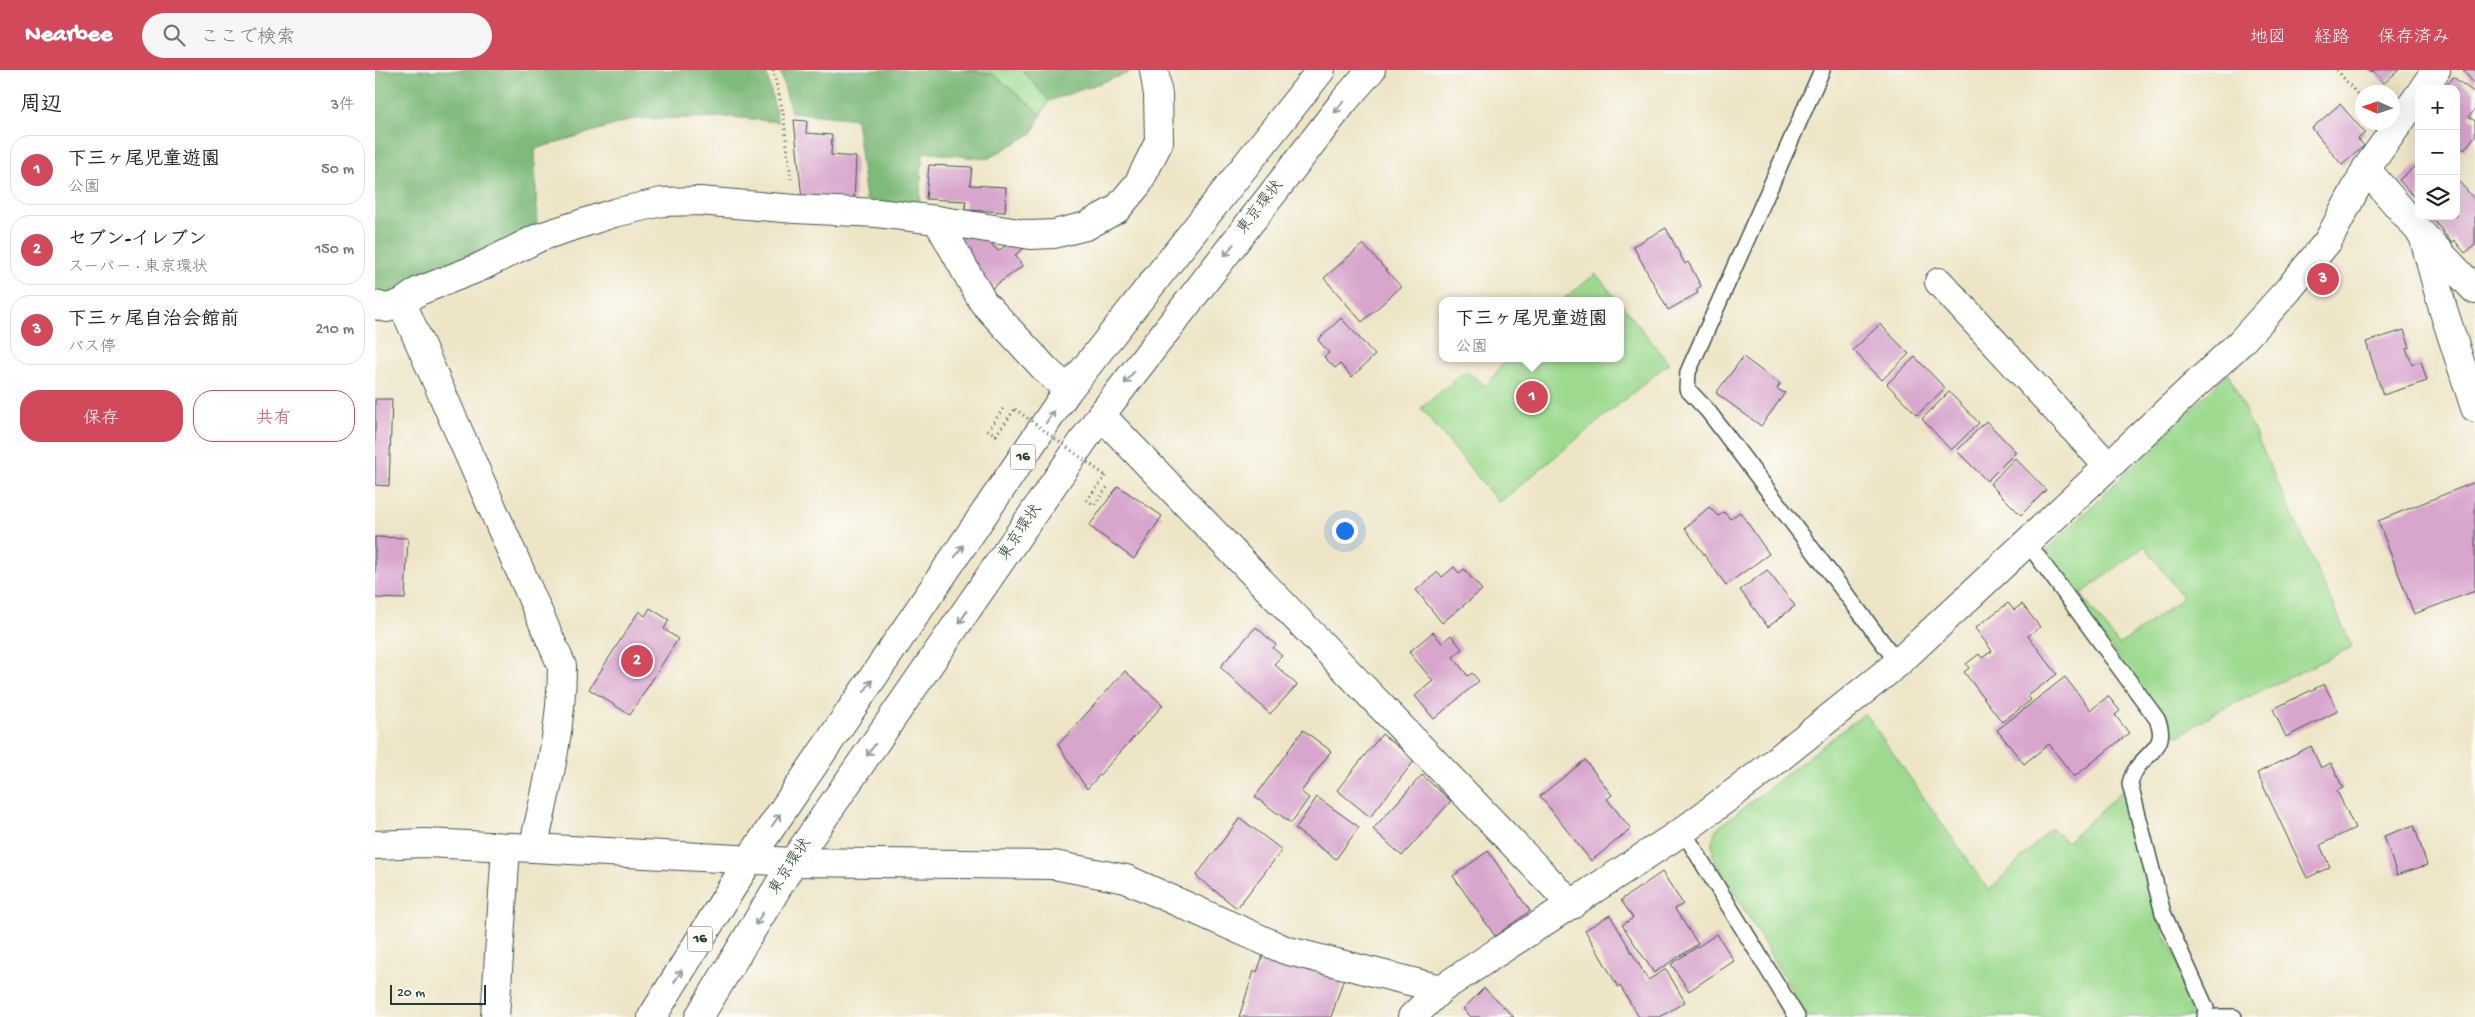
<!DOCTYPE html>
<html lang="ja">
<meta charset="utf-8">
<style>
:root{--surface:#fff;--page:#f6f6f6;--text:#222;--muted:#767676;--line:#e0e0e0;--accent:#d1495b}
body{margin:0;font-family:"Gochi Hand","Klee One",sans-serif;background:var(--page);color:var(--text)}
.controls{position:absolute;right:15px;top:15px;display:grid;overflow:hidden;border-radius:10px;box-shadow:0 5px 20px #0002}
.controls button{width:45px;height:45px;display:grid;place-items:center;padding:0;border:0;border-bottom:1px solid var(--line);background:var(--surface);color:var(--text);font:25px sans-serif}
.compass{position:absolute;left:1980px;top:15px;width:45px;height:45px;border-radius:50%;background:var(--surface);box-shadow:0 5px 20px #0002;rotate:273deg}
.scale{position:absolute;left:15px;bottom:12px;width:96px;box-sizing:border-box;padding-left:5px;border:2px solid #1f3d34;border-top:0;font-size:14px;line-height:18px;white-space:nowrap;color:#1f3d34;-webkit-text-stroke:4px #fdfcf7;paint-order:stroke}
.you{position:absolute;left:969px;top:460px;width:18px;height:18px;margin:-12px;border:4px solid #fff;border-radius:50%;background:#1a73e8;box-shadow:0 0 0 8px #1a73e833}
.badge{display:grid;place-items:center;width:32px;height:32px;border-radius:50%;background:var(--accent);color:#fff;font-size:16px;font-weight:700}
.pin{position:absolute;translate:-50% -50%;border:2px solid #fff;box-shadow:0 1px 5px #0006}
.popup{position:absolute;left:1064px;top:227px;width:185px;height:65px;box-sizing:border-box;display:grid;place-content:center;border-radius:10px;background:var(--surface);filter:drop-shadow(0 1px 4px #0005);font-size:16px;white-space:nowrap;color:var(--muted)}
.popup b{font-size:19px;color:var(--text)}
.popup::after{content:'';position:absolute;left:50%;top:100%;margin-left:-10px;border:10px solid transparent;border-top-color:var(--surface)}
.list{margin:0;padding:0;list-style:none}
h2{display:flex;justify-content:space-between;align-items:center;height:65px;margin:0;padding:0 20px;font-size:21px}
h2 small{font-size:16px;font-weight:400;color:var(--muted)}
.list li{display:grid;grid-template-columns:32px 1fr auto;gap:15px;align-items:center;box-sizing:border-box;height:70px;margin:0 10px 10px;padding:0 10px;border:1px solid var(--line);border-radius:20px}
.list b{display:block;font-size:19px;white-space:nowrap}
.list p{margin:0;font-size:16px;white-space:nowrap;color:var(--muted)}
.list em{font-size:16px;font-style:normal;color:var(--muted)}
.actions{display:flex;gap:10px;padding:15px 20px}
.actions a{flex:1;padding:11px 0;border:1px solid var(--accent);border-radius:20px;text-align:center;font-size:18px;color:var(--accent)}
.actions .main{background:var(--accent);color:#fff}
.icon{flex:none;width:28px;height:28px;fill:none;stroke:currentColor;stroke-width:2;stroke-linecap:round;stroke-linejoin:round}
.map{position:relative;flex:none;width:2100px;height:947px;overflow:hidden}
header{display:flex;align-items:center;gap:30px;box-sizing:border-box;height:70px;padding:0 25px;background:var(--accent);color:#fff}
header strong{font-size:24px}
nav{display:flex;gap:28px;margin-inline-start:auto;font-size:18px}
.search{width:350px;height:45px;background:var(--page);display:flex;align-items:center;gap:12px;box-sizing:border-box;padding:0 18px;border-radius:28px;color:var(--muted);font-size:19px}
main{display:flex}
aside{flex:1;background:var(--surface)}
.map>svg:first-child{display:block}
.green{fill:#9dda8f;stroke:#5e8c62;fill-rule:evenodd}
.forest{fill:#7eba7a;stroke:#4e7c57}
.building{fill:#d8a5cd}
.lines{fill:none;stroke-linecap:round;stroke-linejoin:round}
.lane-casing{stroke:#3e564a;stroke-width:18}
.street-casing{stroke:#3e564a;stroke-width:30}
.secondary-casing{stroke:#3e564a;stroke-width:30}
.highway-casing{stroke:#3e564a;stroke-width:30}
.path{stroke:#3e564a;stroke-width:3;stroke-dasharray:1 4;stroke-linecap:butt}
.lane{stroke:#fff;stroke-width:15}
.street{stroke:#fff;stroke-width:28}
.secondary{stroke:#fff;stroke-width:28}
.highway{stroke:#fff;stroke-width:28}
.path-bridge{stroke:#3e564a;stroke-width:3;stroke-dasharray:1 4;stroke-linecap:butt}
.oneway{stroke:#8f9e9a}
.labels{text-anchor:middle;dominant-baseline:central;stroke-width:5;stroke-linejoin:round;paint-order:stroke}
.shield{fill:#fdfcf7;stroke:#62766e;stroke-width:1}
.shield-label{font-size:15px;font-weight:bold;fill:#1f3d34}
.street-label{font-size:16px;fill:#1f3d34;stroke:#fdfcf7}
</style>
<header>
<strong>Nearbee</strong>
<div class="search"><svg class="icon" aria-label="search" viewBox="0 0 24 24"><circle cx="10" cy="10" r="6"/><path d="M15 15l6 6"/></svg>ここで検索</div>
<nav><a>地図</a><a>経路</a><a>保存済み</a></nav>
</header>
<main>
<aside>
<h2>周辺<small>3件</small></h2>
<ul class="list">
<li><span class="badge">1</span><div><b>下三ヶ尾児童遊園</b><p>公園</p></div><em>50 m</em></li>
<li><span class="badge">2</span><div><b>セブン-イレブン</b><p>スーパー · 東京環状</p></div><em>150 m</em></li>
<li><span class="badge">3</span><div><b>下三ヶ尾自治会館前</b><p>バス停</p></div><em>210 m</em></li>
</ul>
<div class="actions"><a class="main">保存</a><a>共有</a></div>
</aside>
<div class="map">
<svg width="2100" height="947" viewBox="0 0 2100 947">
<rect width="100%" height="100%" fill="#fdfcf7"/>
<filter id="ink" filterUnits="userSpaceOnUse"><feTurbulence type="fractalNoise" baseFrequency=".02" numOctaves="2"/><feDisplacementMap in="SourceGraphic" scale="10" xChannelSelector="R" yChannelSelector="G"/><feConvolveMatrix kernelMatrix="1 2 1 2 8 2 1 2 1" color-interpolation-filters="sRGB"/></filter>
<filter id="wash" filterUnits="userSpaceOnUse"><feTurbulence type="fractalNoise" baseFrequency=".0096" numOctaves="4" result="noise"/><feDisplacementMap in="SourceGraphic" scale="20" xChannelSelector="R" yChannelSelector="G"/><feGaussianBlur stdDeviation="1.12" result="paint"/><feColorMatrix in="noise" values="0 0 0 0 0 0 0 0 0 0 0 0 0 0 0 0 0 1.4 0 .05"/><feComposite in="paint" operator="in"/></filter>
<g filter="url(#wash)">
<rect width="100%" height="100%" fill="#eee5c7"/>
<g class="green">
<path d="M585 0H647L674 31 666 44 618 4Z"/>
<path d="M1221 204 1243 231H1186Z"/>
<path d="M1246 234 1294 293 1124 433 1046 338 1091 301 1111 316 1132 288H1246Z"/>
<path d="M1853 303 1977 577 1838 644 1804 666 1797 664 1738 580 1672 494 1673 479ZM1770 476 1808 528 1744 575 1706 524Z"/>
<path d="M1490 643 1614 821 1676 758 1692 772 1748 720C1757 760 1765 803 1780 842 1793 878 1818 910 1825 947H1432L1338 786 1337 773 1341 759Z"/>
</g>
<g class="forest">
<path d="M0 0H55V2L64 0H391L403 52 358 47 259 49 160 79 162 163 10 230 0 228Z"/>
<path d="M405 0H585L618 4 666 44 658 63 612 89 548 82 544 142 492 137 481 49 416 42Z"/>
<path d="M647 0H762L674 31Z"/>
</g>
<g id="blocks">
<g class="building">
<path d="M1992 0H2024L2009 13 1997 0 1995 3Z"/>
<path d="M2088 0H2100V15Z"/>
<path d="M2078 7 2100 23V39L2094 47 2100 51V66L2089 80 2081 75V19H2069Z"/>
<path d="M1965 34 1990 63 1983 69 1989 76 1967 95 1937 58Z"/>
<path d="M419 50 432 51 431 63 457 65 456 85 481 87 479 133 427 129Z"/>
<path d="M2044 93V133L2024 110Z"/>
<path d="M554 95 597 97 595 115 631 117 630 142 590 140 591 131 551 129Z"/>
<path d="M2081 108 2100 130V175L2090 183 2079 170 2077 173 2055 146H2081Z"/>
<path d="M1291 158 1310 194 1313 192 1326 216 1321 220 1323 223 1293 240 1258 176Z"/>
<path d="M583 164 609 166 623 181 640 169 648 179 640 185 648 196 614 220Z"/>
<path d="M988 174 1026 217 987 252 949 208Z"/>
<path d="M966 248 1000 285 977 307 965 294 960 298 949 287 954 283 943 270Z"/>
<path d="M1505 254 1534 284 1507 310 1478 280Z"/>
<path d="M2029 260 2035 277 2031 278 2037 294 2046 291 2052 311 2008 325 1991 272Z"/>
<path d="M1368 287 1405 314 1402 319 1410 323 1386 356 1341 323Z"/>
<path d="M1540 287 1570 318 1542 345 1512 314Z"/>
<path d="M1574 322 1604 353 1576 380 1547 349Z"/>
<path d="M0 329H17L14 416 0 415Z"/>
<path d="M1611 351 1641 382 1612 411 1582 381Z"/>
<path d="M1640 388 1671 420 1646 445 1615 414Z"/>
<path d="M2100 412V521L2039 544 2003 451Z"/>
<path d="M743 416 787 446 759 489 714 456Z"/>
<path d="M1334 437 1343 446 1349 442 1355 449 1365 442 1394 484 1351 515 1310 458Z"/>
<path d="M0 467 33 468 30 529 0 528Z"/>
<path d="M1079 497 1084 503 1089 499 1107 520 1067 553 1041 520 1063 502 1067 507Z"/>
<path d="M1392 500 1420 536 1393 557 1365 520Z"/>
<path d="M1633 533 1639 540 1647 534 1665 557 1653 566 1682 604 1653 626 1656 630 1627 652 1589 602 1594 598 1591 594 1604 584 1607 588 1617 581 1600 558Z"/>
<path d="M275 538 294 550 289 559 303 569 255 645 214 619 264 541 270 546Z"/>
<path d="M881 557 901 575 898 578 907 586 899 594 922 615 895 644 845 597Z"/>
<path d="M1058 562 1067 573 1076 565 1087 579 1078 587 1093 606 1097 603 1104 611 1059 649 1040 626 1058 611 1034 582Z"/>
<path d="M750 601 788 635 712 719 683 675Z"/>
<path d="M1690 607 1716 640 1733 626 1745 641 1740 645 1754 663 1699 707 1674 674 1649 694 1622 660Z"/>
<path d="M1949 614 1963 641 1911 667 1898 639Z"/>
<path d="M928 660 956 681 926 722 934 728 916 753 880 727Z"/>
<path d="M1007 664 1040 690 995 747 962 720Z"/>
<path d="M1936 676 1946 698 1956 693 1968 718 1962 721 1980 758 1945 775 1955 797 1932 808 1882 703Z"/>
<path d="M1210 690 1237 725 1232 729 1256 759 1216 791 1165 726Z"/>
<path d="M1047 705 1076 731 1027 786 998 759Z"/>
<path d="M942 727 984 757 961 789 920 759Z"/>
<path d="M865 748 907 780 862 838 821 806Z"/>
<path d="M2039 755 2052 795 2022 805 2009 766Z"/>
<path d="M1113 781 1155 841 1120 866 1078 806Z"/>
<path d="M1287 802 1308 834 1300 839 1323 874 1279 903 1247 855 1258 848 1246 830Z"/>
<path d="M1235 845 1273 910 1291 899 1310 932 1285 947H1264L1245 916 1243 917 1210 860Z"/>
<path d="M1342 864 1359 891 1314 921 1296 894Z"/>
<path d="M889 883 970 905 956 947H864L879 901 882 902Z"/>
<path d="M1109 918 1139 947H1096L1088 939Z"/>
</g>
</g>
</g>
<g filter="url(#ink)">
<use href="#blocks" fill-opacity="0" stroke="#3e564a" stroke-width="1"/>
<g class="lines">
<g class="lane-casing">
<g id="lane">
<path d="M1447 0 1313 302 1312 319 1333 341 1523 593"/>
<path d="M1652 472 1782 649C1797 682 1761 683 1755 714L1788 843 1831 938 1830 947"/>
<path d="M1308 761 1422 947"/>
<path d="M1842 947H1859"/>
</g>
</g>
<g class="street-casing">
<g id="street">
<path d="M1991 99 2048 165 2068 239 2100 338"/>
<path d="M562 150 656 165 679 164 711 156 742 139 763 114 784 72 783 25 779 0"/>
<path d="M2051 168 2100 220"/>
<path d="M1564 212 1733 396"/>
<path d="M27 233 187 596C187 658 172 718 158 778"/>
<path d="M0 235 12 238 27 233 44 221 103 198 165 167 239 143 287 132 324 131 420 139 502 143 562 150 608 232 672 301 693 320"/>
<path d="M726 345 1197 835"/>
<path d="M0 775 50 773 158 778 418 792 679 795 751 809 910 880 1066 919"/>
<path d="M120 947 131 777"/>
</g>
</g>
<g class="secondary-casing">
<g id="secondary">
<path d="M2048 19 2061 0"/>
<path d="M1037 947 1066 919 1308 761 1383 705 1523 593 1865 273 1913 220 1953 171 1991 99 2044 25"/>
</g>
</g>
<g class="highway-casing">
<g id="highway">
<path d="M277 947 374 790 693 320 946 0"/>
<path d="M324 947 418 792 726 345 970 30 996 0"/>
</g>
</g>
<g class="path">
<path d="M398 0 408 42 416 109"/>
<path d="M1962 0 1988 31"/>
<path d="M628 339 613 360 621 365 640 339"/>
<path d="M731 406 712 430 719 435 734 415"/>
</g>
<use href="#lane" class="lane"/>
<use href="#street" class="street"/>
<use href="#secondary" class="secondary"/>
<use href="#highway" class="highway"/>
<path class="path-bridge" d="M640 339 731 406"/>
</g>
<defs><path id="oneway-shaft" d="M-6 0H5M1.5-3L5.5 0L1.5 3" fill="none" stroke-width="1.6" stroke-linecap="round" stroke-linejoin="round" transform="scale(1.25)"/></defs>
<g class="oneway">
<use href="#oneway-shaft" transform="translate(964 37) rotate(128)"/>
<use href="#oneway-shaft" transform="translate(854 180) rotate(128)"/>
<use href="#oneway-shaft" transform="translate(754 308) rotate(128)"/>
<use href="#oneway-shaft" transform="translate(675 347) rotate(-56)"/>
<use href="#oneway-shaft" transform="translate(584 481) rotate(-56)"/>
<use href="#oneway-shaft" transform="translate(588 547) rotate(125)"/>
<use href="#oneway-shaft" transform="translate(493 616) rotate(-56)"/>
<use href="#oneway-shaft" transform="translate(496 680) rotate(125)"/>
<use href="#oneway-shaft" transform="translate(401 750) rotate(-56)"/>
<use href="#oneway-shaft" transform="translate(384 849) rotate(121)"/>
<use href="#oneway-shaft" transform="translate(303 906) rotate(-58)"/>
</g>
</g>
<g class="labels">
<g class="shield">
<rect x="635.5" y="374.5" width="25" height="25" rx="4"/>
<rect x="312.5" y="856.5" width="25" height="25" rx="4"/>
</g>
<g class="shield-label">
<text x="648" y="387">16</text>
<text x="325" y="869">16</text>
</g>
<g class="street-label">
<text transform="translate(886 138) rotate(-52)">東京環状</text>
<text transform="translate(646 463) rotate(-56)">東京環状</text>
<text transform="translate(416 797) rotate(-57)">東京環状</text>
</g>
</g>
</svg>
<div class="controls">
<button>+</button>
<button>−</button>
<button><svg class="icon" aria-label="layers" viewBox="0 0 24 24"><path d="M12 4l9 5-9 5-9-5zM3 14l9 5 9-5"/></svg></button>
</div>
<svg class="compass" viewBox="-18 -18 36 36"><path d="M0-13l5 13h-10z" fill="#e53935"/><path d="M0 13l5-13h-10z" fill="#767676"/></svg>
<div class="scale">20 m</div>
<div class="you"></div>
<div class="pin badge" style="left:1157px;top:327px">1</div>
<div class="popup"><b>下三ヶ尾児童遊園</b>公園</div>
<div class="pin badge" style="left:262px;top:591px">2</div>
<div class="pin badge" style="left:1948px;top:209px">3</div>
</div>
</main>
